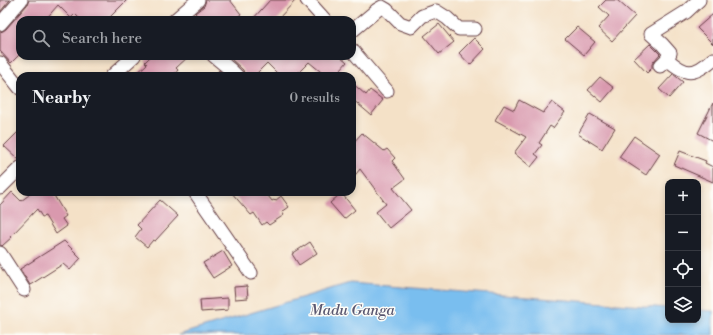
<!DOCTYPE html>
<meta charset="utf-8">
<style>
:root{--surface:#171b24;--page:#242831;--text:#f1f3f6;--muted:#9ea1a6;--line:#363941}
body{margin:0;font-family:"Libre Bodoni",serif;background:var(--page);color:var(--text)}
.controls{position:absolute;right:12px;bottom:12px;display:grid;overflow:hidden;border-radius:8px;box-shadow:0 2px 6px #0003}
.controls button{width:36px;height:36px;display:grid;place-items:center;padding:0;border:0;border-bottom:1px solid var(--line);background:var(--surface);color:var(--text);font:20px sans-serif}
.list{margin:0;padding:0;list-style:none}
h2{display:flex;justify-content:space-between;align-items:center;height:52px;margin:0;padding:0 16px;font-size:17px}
h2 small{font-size:13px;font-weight:400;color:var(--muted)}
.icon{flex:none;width:22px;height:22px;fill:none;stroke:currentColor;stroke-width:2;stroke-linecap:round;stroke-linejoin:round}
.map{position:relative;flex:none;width:713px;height:335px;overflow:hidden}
.search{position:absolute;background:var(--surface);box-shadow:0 2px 6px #0003;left:16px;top:16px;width:340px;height:44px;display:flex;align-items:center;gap:10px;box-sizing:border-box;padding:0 14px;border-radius:12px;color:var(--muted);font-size:15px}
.panel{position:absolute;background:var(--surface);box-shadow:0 2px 6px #0003;left:16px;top:72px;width:340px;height:124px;border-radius:12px}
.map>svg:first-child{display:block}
.water{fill:#79beef;stroke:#626e8d}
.building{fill:#d999ae}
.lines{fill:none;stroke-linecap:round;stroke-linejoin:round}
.street-casing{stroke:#643c42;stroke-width:15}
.street{stroke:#fff;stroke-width:13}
.labels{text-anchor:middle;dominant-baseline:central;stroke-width:3;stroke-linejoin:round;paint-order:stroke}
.water-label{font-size:15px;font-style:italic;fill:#5a5770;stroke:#fdfcf7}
</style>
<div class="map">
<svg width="713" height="335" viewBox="0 0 713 335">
<rect width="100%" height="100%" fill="#fdfcf7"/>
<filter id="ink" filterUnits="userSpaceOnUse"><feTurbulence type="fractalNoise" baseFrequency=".025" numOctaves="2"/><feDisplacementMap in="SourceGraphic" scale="8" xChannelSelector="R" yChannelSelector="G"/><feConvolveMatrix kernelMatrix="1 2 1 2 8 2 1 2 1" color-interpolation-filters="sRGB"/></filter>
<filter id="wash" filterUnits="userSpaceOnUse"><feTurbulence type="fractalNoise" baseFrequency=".012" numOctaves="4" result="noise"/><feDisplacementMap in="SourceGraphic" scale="16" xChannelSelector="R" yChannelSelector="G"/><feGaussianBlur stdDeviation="0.9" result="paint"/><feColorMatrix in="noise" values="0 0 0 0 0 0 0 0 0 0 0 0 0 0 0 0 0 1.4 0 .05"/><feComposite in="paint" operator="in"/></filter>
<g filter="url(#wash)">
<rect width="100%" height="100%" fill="#f4e1c7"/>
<path class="water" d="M350 283 668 308V320H698V310L713 311V335H178Z"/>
<g id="blocks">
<g class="building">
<path d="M0 0H10L0 12Z"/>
<path d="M29 0H127L107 20H81L75 14 71 18 58 5 45 20H20V54L11 63 0 51V32L3 31 6 29 27 5Z"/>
<path d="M206 0H230L241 14 234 20H201L195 13 204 6Z"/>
<path d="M270 0H296L277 20H252Z"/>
<path d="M606 0H617L635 16 612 41 598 28 609 16 599 7Z"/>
<path d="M713 14V44L697 28Z"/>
<path d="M439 24 454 42 439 54 424 36Z"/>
<path d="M577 27 595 42 584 55 565 39Z"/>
<path d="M474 38 485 49 470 65 459 53Z"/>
<path d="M650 44 660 54 654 61 652 64V68L647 73 634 59Z"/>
<path d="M151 56H189L176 68 178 70 173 76H134L147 64 145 62Z"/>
<path d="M232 56H340L347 62 335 76H326L309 62 295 76H280L267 63 254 76H245L243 70 230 58Z"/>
<path d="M219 70 226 76H214Z"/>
<path d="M673 74 683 82 669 98 659 89Z"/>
<path d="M600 77 614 88 602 102 588 90Z"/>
<path d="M352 83 366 95 370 90 383 100 371 115 352 99Z"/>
<path d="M519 100 543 113 552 102 565 112 553 128 550 126 539 143 542 145 535 154 539 157 531 167 514 153 526 137 495 120 504 105 514 110Z"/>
<path d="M713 103V141L698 133Z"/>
<path d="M590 114 615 128 602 149 578 134Z"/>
<path d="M20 130V160H19L4 146Z"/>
<path d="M362 133 384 151 387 149 395 158 392 161 405 179 393 188 411 210 389 228 376 212 386 204 360 169 352 179V144Z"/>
<path d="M634 136 660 154 646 175 619 157Z"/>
<path d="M680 151 706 161 705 163 713 167V182L674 165Z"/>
<path d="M12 192 21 201 33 192H52L66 216 62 219 67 226 56 234 45 216 42 217 37 209 11 236 12 237 2 246 0 245V205Z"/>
<path d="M231 192H265L272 201 274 200 275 201 281 196 289 207 282 212 284 215 269 225 266 222 262 225 254 213 251 215Z"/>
<path d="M339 195H343L355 210 344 219 330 203Z"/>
<path d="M160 200 178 216 155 241 153 240 147 247 135 237 141 229 137 225Z"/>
<path d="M64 241 81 258 70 270 63 264 30 285 20 269Z"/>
<path d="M310 242 317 253 299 265 292 254Z"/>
<path d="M223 251 232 266 213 278 203 263Z"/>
<path d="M247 286 248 298 235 299 234 287Z"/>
<path d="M228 298V310L201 312 200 300Z"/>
</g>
</g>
</g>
<g filter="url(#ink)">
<use href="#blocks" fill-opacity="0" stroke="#643c42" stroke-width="1"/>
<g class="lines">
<g class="street-casing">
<g id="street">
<path d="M307 0 325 20"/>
<path d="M175 20 198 0"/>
<path d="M0 24 21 0"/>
<path d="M352 31 377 10 382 7 387 10 400 23 411 27 422 16 436 11 447 18 459 29H475"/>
<path d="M352 50 387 91"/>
<path d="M214 56 231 70 237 76"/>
<path d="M667 59C686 76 694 76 713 59"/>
<path d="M0 63 20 88"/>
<path d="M660 66 667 59 670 53 662 44 651 34 686 12 699 0"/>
<path d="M112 76 134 56"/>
<path d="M0 188 20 168"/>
<path d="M195 192 251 273"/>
<path d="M0 253 24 290"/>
</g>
</g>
<use href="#street" class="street"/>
</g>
</g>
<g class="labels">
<g class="water-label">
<text x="352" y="310">Madu Ganga</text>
</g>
</g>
</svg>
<div class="controls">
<button>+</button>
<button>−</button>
<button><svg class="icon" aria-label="locate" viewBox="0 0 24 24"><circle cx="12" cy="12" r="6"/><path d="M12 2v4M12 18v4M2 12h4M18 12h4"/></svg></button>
<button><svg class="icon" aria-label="layers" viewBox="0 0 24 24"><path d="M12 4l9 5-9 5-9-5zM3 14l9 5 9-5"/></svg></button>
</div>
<div class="search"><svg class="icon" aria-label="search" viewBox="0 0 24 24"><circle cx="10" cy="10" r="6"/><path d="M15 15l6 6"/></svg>Search here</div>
<section class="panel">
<h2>Nearby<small>0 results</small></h2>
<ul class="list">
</ul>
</section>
</div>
